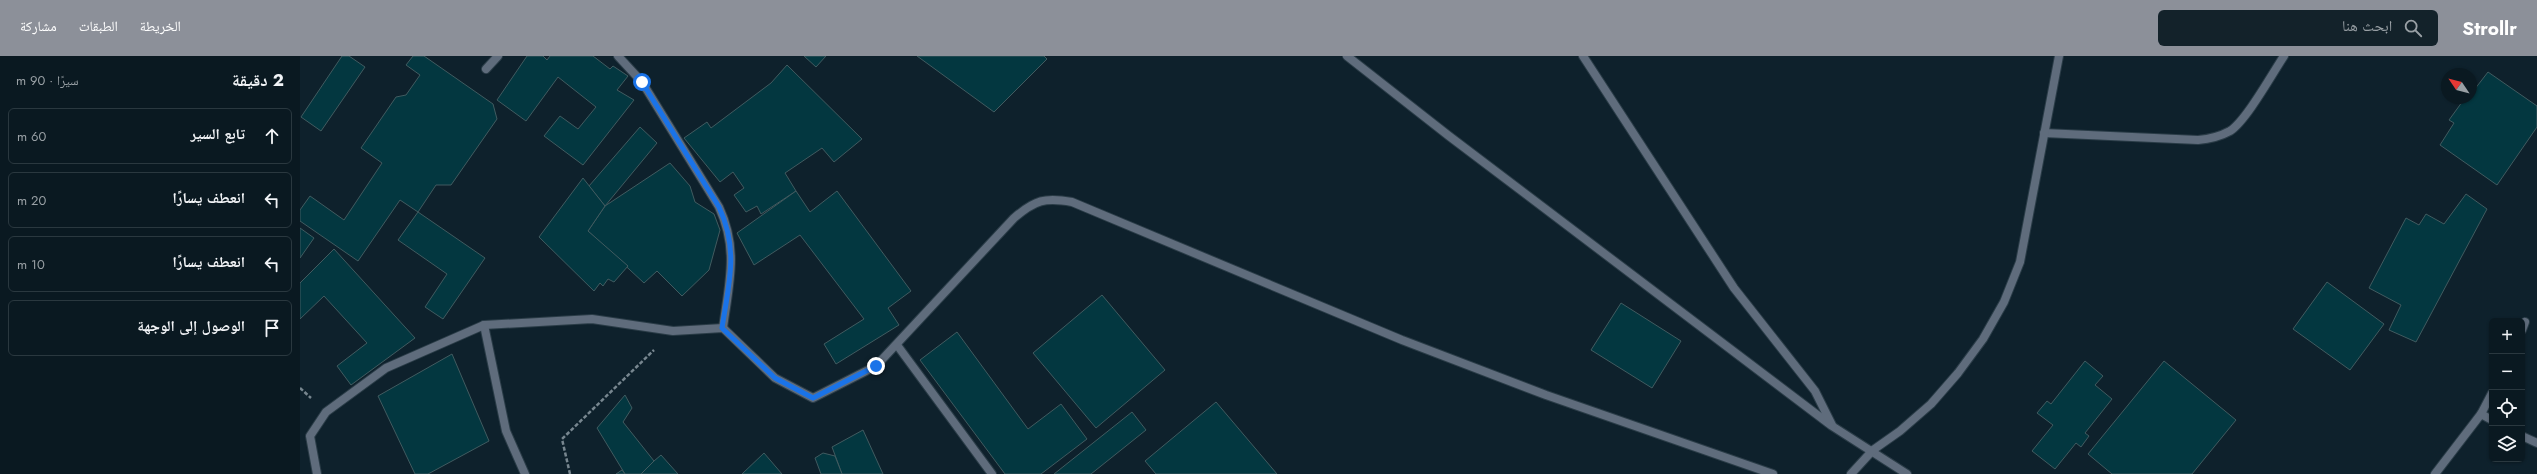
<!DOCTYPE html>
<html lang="ar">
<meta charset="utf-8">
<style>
:root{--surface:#0a1921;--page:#13222a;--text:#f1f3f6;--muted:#99a0a5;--line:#2a383f;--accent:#8c9099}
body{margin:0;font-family:Jost,"Noto Naskh Arabic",sans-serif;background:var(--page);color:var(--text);direction:rtl}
.controls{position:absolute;right:12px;bottom:12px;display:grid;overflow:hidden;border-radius:6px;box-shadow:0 1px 3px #0004}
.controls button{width:36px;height:36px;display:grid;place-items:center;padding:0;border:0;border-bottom:1px solid var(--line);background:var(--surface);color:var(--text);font:20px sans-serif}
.compass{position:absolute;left:2141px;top:12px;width:36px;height:36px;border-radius:50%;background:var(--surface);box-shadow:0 1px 3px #0004;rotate:305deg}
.stop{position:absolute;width:12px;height:12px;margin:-9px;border:3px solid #1a73e8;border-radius:50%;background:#fff}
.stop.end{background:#1a73e8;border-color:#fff;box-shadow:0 1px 4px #0008}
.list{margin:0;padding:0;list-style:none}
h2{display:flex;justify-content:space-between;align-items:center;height:52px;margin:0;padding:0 16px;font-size:17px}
h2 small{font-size:13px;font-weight:400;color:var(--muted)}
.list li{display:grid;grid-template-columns:26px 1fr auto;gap:12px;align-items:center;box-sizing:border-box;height:56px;margin:0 8px 8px;padding:0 8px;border:1px solid var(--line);border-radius:6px}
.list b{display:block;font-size:15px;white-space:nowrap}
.list em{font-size:13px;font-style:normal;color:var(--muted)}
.icon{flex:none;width:22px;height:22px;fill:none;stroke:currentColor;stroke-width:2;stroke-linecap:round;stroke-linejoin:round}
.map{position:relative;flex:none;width:2237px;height:418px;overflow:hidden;direction:ltr}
header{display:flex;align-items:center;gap:24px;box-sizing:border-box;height:56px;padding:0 20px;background:var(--accent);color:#fff}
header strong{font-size:19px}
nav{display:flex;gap:22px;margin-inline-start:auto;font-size:14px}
.search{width:280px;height:36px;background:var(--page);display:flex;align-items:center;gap:10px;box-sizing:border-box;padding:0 14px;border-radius:6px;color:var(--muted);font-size:15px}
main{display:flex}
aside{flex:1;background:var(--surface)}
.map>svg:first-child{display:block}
.building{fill:#033740;stroke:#415b60}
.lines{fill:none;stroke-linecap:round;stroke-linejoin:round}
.street-casing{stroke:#2a3c47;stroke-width:10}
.path{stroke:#77868f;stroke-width:2.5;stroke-dasharray:4 2;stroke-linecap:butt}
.street{stroke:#5f6c7c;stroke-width:8}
.route{stroke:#1a73e8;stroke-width:5}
</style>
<header>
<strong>Strollr</strong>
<div class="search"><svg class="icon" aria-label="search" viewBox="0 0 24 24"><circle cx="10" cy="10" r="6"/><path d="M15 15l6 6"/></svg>ابحث هنا</div>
<nav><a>الخريطة</a><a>الطبقات</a><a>مشاركة</a></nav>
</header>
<main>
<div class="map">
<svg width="2237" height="418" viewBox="0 0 2237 418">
<rect width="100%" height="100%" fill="#0e212c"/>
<g class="building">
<path d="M42 0H49L65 11 21 75 1 61Z"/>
<path d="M113 0H124L193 48 197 63 151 129H136L118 156 100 144 58 205 0 165V154L10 140 44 164 82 107 61 92 96 41 106 39 120 19 106 9Z"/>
<path d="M227 0H243L247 4 250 0H293L310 13 313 10 328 20 317 34 334 44 283 109 244 80 260 60 278 73 296 51 258 21 226 65 197 44Z"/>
<path d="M504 0H526L516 11Z"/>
<path d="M617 0H744L747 3 694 56Z"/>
<path d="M487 9 562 83 534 106 522 92 485 117 496 135 461 158 457 150 446 156 434 139 444 132 433 116 420 126 384 82 407 66 411 72 471 27Z"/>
<path d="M2188 16 2237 50V71L2197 129 2140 89 2154 67 2149 64 2165 42H2171V38Z"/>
<path d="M340 71 357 87 305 150 289 130Z"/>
<path d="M370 107 390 130 395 146 414 158 420 174 409 214 382 240 357 215 344 227 288 175 305 150Z"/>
<path d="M283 122 305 150 288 175 328 210 314 226 308 223 303 230 300 227 294 235 239 181Z"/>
<path d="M496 135 510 156 537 135 611 235 588 252 599 269 536 308 524 288 564 263 500 179 454 209 437 177Z"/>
<path d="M2166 138 2187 153 2116 286 2089 274 2101 249 2069 232 2106 162 2119 169 2126 158 2144 168Z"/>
<path d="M118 156 185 202 143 263 125 251 147 218 98 184Z"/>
<path d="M0 172 14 182 0 202Z"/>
<path d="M34 193 115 282 51 329 37 310 67 287 24 240 0 263V227Z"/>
<path d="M2027 226 2084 268 2050 314 1993 273Z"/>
<path d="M802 239 865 314 796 372 733 297Z"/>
<path d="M1321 247 1381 285 1352 332 1291 294Z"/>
<path d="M657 276 728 373 761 348 787 383 741 418H705L620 304Z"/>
<path d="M152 298 189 385 128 418H115L78 340Z"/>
<path d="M1785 305 1803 320 1795 329 1812 343 1785 377 1789 380 1781 391 1776 387 1755 413 1732 395 1753 369 1737 357 1747 345 1751 348Z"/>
<path d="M1864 305 1936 364 1892 418H1812L1788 398Z"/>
<path d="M325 339 332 352 323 366 354 405 341 418H325L297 372Z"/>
<path d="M916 346 977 418H856L845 405Z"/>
<path d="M832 356 846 374 791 418H754Z"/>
<path d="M563 374 583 418H542L532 391Z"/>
<path d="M464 397 482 418H442Z"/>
<path d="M523 397 535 400 542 418H521L515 402Z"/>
<path d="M361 399 378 418H341L354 405Z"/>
<path d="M322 414 325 418H316Z"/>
</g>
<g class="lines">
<g class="street-casing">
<g id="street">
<path d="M318 0 342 26 419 151C439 194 429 227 423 272"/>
<path d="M1047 0 1149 80 1532 370 1607 418"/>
<path d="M1283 0 1434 232 1515 335 1532 369"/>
<path d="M186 13 198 0"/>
<path d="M1744 77 1898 84C1910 83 1919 81 1930 75 1946 65 1972 18 1984 0"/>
<path d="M184 269 206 375 225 418"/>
<path d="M2222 274 2225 266"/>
<path d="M597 289 692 418"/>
<path d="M2181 358 2192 364"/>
<path d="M2222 380 2237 387"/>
<path d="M17 418 10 380 26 356 86 312 184 269 292 263 373 275 423 272 475 322 513 342 576 310 714 162C735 144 745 141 772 146L1102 284 1246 339 1473 418"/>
<path d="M1551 418 1573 394 1600 375 1631 348 1658 317 1683 283 1704 246 1720 206 1759 0"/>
<path d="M2135 418 2181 358 2192 337"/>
</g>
</g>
<g class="path">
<path d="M0 332 11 342"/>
<path d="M270 418 262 383 354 294"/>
</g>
<use href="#street" class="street"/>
</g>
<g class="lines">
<path class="route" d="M342 26 419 151C439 194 429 227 422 272L475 322 513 342 576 310"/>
</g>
</svg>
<div class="controls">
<button>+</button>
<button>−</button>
<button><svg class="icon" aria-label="locate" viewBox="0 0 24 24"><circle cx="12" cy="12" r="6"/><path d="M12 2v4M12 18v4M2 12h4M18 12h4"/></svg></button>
<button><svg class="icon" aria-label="layers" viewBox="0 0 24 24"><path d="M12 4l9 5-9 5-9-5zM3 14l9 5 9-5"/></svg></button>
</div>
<svg class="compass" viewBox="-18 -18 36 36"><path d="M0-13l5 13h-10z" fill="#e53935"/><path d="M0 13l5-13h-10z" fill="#99a0a5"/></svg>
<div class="stop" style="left:342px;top:26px"></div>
<div class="stop end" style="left:576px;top:310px"></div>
</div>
<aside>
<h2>2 دقيقة<small>سيرًا · 90 m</small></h2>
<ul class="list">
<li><svg class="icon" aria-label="ahead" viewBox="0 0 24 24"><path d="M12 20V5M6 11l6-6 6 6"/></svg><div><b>تابع السير</b></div><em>60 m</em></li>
<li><svg class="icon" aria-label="left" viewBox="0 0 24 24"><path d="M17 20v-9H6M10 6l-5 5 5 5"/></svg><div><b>انعطف يسارًا</b></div><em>20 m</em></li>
<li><svg class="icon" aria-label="left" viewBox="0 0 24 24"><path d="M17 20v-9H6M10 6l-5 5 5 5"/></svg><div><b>انعطف يسارًا</b></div><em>10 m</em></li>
<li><svg class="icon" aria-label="arrive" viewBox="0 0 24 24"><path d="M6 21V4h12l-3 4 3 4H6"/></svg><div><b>الوصول إلى الوجهة</b></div></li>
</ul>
</aside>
</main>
